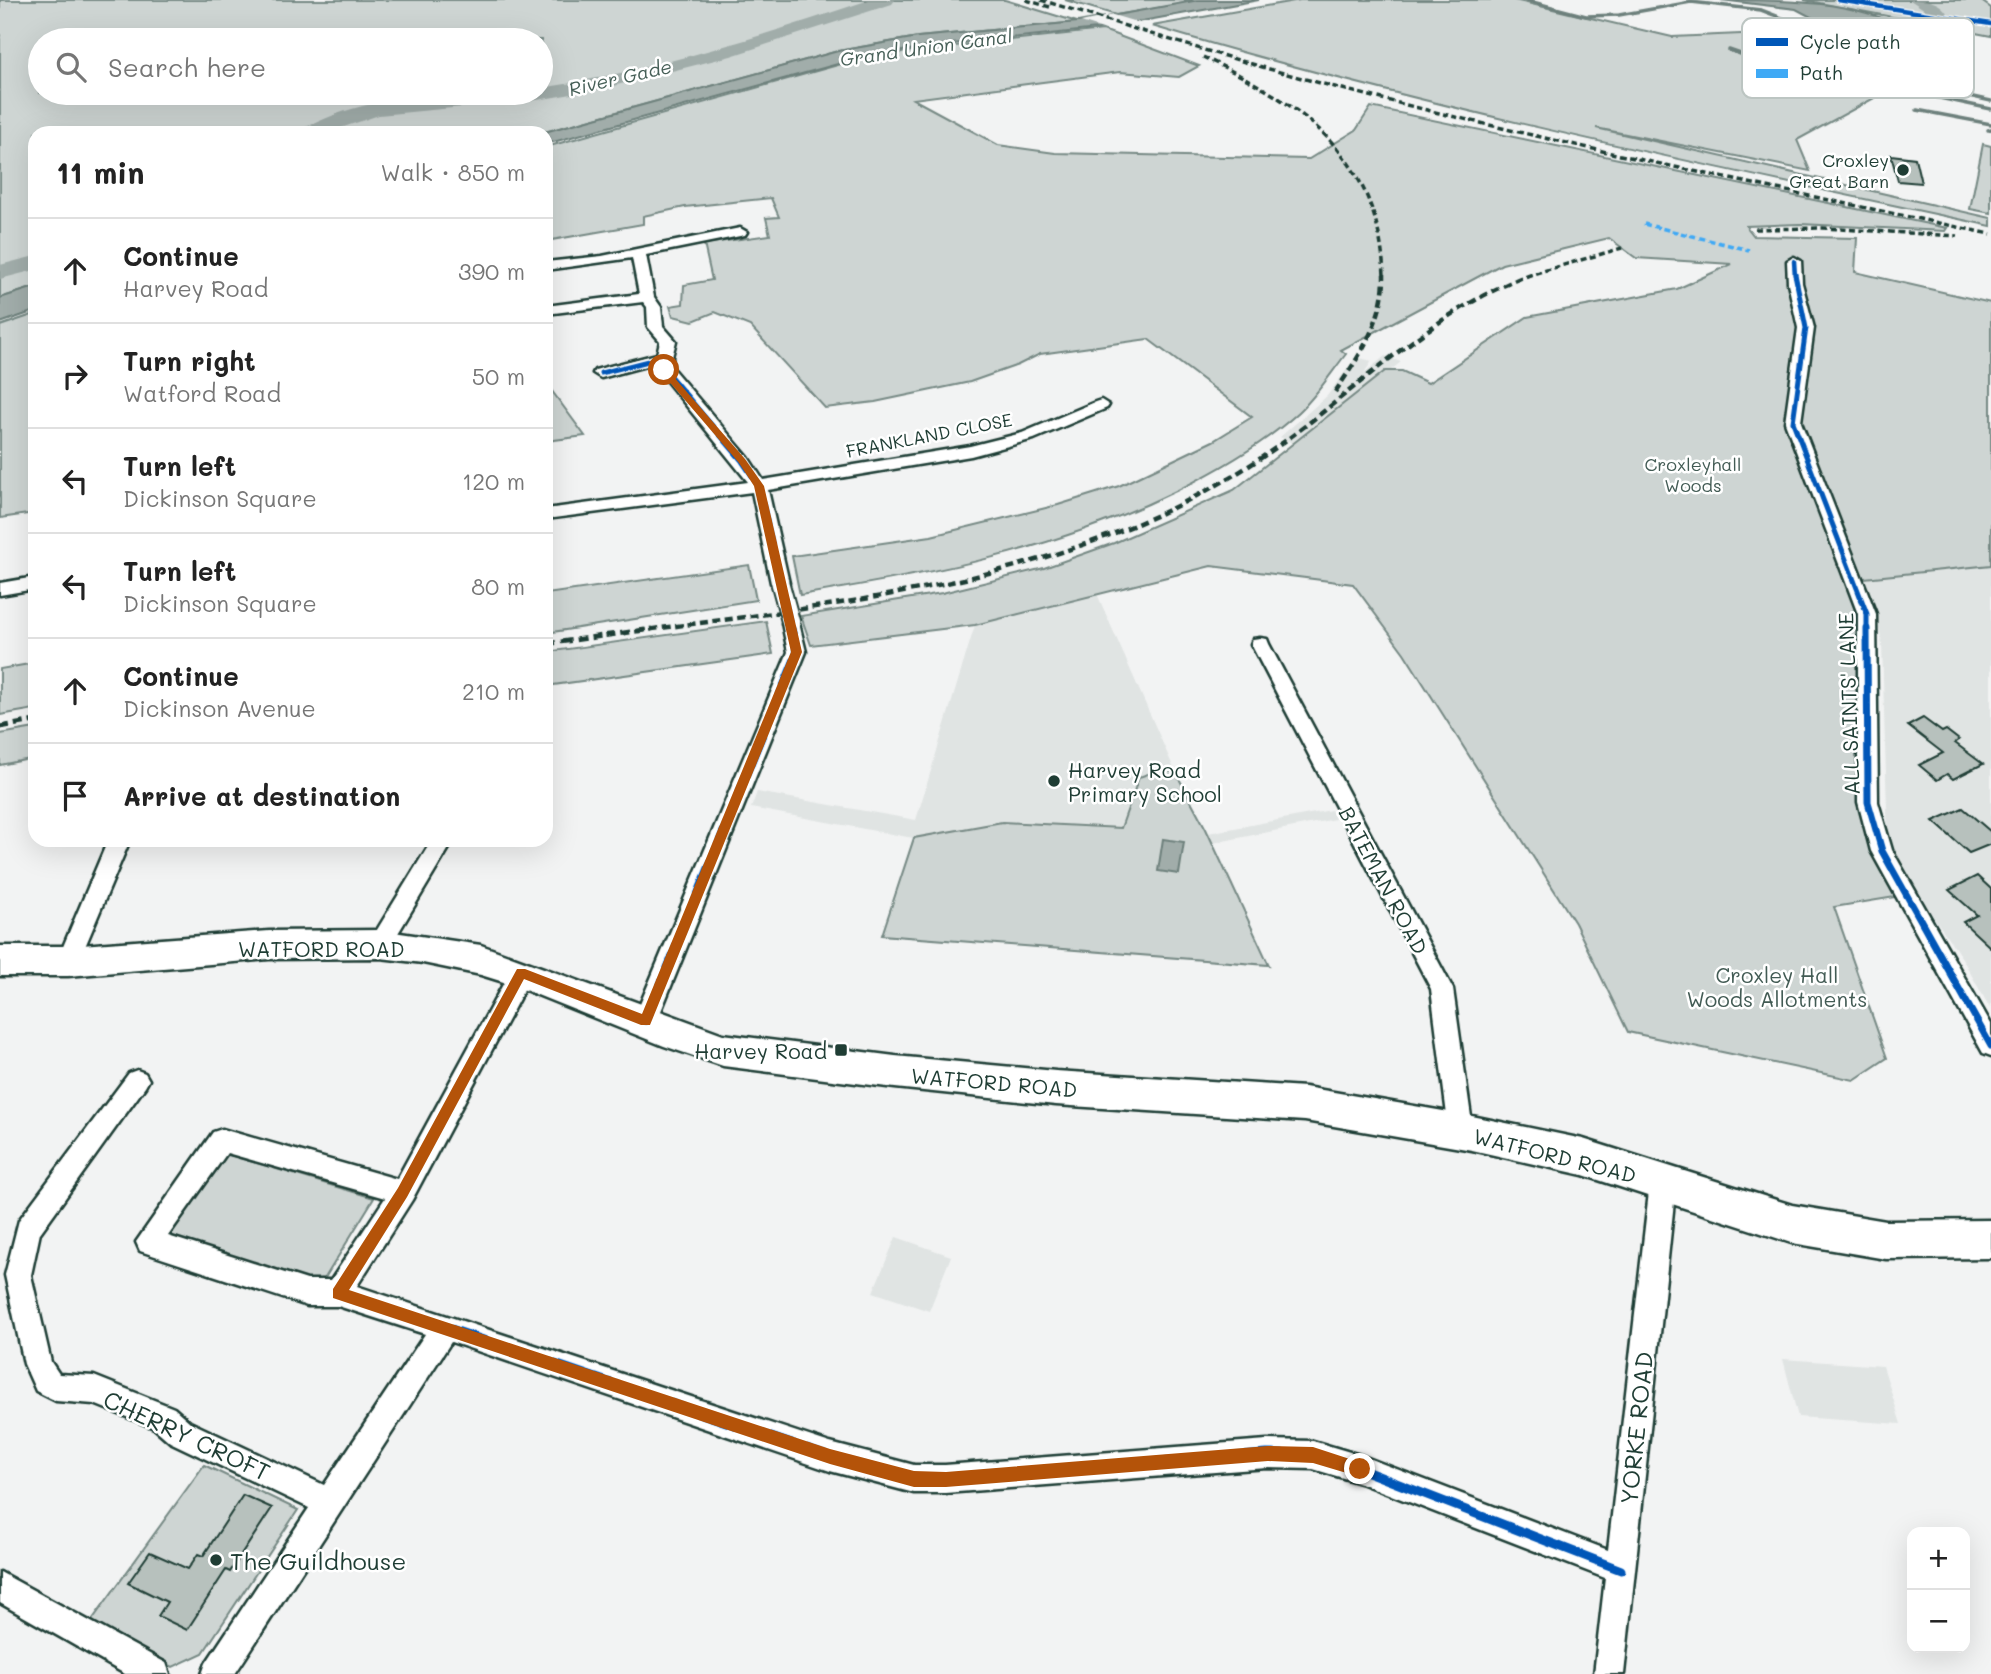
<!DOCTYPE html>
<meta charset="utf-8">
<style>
:root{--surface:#fff;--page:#f6f6f6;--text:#222;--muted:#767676;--line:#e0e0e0}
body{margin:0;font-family:Mali,sans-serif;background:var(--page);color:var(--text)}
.controls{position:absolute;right:21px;bottom:21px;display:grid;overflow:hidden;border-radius:14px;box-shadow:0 7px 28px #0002}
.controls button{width:63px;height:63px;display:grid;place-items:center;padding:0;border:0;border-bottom:2px solid var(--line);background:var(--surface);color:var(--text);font:35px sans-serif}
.stop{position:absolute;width:21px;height:21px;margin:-16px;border:5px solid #b45309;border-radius:50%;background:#fff}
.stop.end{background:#b45309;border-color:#fff;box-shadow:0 2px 7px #0008}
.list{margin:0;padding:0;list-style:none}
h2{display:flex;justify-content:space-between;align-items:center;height:91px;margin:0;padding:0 28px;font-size:30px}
h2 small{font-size:23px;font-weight:400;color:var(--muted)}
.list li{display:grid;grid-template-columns:46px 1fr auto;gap:21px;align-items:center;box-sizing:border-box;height:105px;padding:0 28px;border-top:2px solid var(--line)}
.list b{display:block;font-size:26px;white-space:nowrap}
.list p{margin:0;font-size:23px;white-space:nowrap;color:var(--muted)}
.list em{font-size:23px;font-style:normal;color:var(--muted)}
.icon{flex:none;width:38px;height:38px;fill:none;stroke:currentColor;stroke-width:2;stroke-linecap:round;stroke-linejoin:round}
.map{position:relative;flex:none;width:1991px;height:1674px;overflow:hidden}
.search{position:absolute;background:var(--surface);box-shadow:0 7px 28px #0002;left:28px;top:28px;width:525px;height:77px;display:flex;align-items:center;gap:18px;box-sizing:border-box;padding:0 24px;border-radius:38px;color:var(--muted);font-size:26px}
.panel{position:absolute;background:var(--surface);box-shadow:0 7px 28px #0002;left:28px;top:126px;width:525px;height:721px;border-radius:21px}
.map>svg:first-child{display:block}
.built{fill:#e0e4e3}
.green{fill:#ced5d3;stroke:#768984;stroke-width:2;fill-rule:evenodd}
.water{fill:#a1adaa;stroke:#6d807b;stroke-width:2}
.pier{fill:#f2f3f3}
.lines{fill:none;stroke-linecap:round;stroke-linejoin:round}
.stream{stroke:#6d807b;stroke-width:3.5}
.river{fill:#a1adaa;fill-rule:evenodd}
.building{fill:#b7c1bd;stroke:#1f3d34;stroke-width:2}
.minor-casing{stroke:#1f3d34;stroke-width:5}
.primary-casing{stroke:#1f3d34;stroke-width:5}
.minor{fill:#fff;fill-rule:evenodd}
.primary{fill:#fff;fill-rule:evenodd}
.rail-far2{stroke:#1f3d34;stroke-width:3.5;stroke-dasharray:6 3.5;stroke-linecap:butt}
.rail-far1{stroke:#1f3d34;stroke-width:4.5;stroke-dasharray:8 4.5;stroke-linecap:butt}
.rail{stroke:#1f3d34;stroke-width:5;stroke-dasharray:10 5;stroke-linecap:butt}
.minor-bridge-casing{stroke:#1f3d34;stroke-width:21;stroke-linecap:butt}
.minor-bridge{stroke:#fff;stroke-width:17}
.quiet{stroke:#3fa9f5;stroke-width:3.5;stroke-dasharray:6 3.5;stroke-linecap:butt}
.cycleway-far3-casing{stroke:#fff;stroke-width:7}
.cycleway-far2-casing{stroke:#fff;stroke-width:9}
.cycleway-far1-casing{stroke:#fff;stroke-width:11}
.cycleway-casing{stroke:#fff;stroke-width:13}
.cycleway-far3{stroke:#0057b8;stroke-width:4.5}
.cycleway-far2{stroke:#0057b8;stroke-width:5}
.cycleway-far1{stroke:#0057b8;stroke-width:7}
.cycleway{stroke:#0057b8;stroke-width:9}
.route{fill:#b45309}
.poi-dot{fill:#1f3d34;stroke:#fff;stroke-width:2.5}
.labels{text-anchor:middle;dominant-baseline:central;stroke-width:5;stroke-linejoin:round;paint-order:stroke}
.far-poi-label{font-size:18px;fill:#1f3d34;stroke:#fff;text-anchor:end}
.far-street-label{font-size:18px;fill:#1f3d34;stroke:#fff}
.far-park-label{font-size:18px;fill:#425b54;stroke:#fff}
.far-water-label{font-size:19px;font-style:italic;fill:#465f57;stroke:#fff}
.street-label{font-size:21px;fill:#1f3d34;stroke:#fff}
.poi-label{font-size:21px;fill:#1f3d34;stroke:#fff;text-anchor:start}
.park-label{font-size:21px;fill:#425b54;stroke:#fff}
.near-street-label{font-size:24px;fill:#1f3d34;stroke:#fff}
.near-poi-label{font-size:24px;fill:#1f3d34;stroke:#fff;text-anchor:start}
.key{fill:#fff;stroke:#bcc5c2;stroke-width:2}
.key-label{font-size:19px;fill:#1f3d34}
</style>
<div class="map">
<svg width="1991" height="1674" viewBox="0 0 1991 1674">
<rect width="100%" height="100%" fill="#f2f3f3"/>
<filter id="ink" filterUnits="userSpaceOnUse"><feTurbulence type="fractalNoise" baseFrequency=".0143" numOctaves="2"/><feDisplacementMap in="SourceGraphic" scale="14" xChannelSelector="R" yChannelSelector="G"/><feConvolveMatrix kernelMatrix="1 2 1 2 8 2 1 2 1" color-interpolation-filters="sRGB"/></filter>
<g filter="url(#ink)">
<g class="built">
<path d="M1385 356 1401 362 1296 445 1280 437 1327 396 1356 357 1372 361 1364 373Z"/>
<path d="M1991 565V1010L1962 958 1901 870 1888 845 1882 643 1876 612 1864 578Z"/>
<path d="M1097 594 1175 771 1208 833 1331 810 1335 819 1213 843 1269 965 882 935 913 838 751 808 757 792 916 820 975 625Z"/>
<path d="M896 1237 951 1256 929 1311 873 1292Z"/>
<path d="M1783 1359 1883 1366 1901 1424 1798 1417Z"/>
</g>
<g class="green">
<path d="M0 0H1005L1077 22 918 37 838 51 541 133H35V287L0 298ZM40 40H541V93H40Z"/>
<path d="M1065 0H1205L1116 15Z"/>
<path d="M1300 0H1514L1672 37 1764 33 1778 27 1837 49 1882 78 1900 84 1797 140 1810 171 1596 128 1991 218V226C1710 166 1428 109 1152 26Z"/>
<path d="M1804 0H1980L1991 8V36Z"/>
<path d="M1103 30 1199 66 1179 77 1120 72 913 99 998 145 1055 153 1309 159 1356 130 1371 107 1947 228 1945 231 1800 224 1746 226 1754 236 1857 238 1855 272 1991 303V565L1864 578 1848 577 1860 610 1857 782 1867 832 1895 897 1834 907 1887 1058 1854 1080 1628 1032 1575 923 1404 653 1353 584 1211 566 975 625 811 645 801 616 942 593 1044 568 1114 543 1234 490 1385 371H1402L1428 383 1527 317 1677 289 1732 264 1636 258 1609 238 1502 264 1341 350 1346 354C1331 373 1317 395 1299 412 1264 444 1220 469 1178 490 1054 551 935 573 800 595L792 556 931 536 1058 505 1119 486 1213 441 1252 417 1148 339 1040 354 1018 365 970 382 875 402 825 408 750 326 715 312 693 321 673 316 670 306 683 304 684 285 712 280 704 244 770 235 766 218 779 217 771 198 685 207 643 216V224L546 241V147L845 63 918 50Z"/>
<path d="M1983 144 1991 146V213L1970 209Z"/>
<path d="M35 314V513L0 518V326Z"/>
<path d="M549 387 585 436 546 441V387Z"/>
<path d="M749 565 756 600 546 633V594Z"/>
<path d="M766 621 773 654 546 686V652Z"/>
<path d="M35 663V709L0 715V669Z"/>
<path d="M35 728V758L0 765V734Z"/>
<path d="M1175 771 1206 829 1269 965 882 935 914 838 1002 822 1121 828 1139 777 1154 772Z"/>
<path d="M223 1153 374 1198 320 1286 165 1238Z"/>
<path d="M204 1465 298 1510 203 1653 173 1667 90 1623Z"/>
</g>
<g class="water">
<path d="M1199 0H1259L1098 29 932 46 856 59 546 144V133H541L838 51 918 37 1078 22Z"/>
<path d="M1721 0C1786 0 1854 0 1912 31L1906 49 1888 58 1796 9Z"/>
<path d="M35 287V311L0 323V298Z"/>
<path d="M1163 839 1184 842 1179 874 1158 871Z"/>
</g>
<path class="pier" d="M1113 15 1143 24 1109 31 1081 22Z"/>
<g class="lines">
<g class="stream">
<path d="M1525 0 1586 16 1619 15 1691 2 1761 10 1845 42 1888 78 1991 101"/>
<path d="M1753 38 1850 73"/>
<path d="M1747 39 1788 57"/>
<path d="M1729 50 1854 93"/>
<path d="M1930 96 1991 109"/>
<path d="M1917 110 1991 124"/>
<path d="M1988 130 1991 129"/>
</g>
<g class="river">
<path d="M869 0H895L892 4 731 56 601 89 537 100 379 115 326 133H298L301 129C318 122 334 114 352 109 411 92 479 93 541 93V88C653 71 762 36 869 0Z"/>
<path d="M1910 0C1941 0 1943 4 1957 31 1943 50 1892 78 1868 72L1865 68 1868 64 1907 50 1938 30 1930 13Z"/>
<path d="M35 256V270L0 279V265Z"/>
</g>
</g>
<g class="building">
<path d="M1891 155 1915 158 1921 183 1898 181Z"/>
<path d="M1923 718 1942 732 1946 730 1959 740 1955 743 1983 764 1953 779 1947 774 1937 780 1919 765 1943 753 1908 726Z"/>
<path d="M1963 808 1991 832V844L1969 853 1933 821Z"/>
<path d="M1977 876 1991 889V948L1963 922 1977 915 1949 890Z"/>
<path d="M243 1495 272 1508 230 1572 226 1570 187 1630 158 1616 167 1602 128 1583 150 1552 188 1569 198 1554 203 1556Z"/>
</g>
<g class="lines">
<g class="minor-casing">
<g id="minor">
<path d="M740 228 747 232 745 235 646 255 654 297 661 307 663 326 676 341 672 357 673 369 748 457 763 480 970 446 1022 433 1095 402 1101 400 1109 405 1107 408 1034 439 971 456 768 490 789 583 780 589 771 583 752 492 546 519V509L748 482 660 373 657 363 601 378 593 373 595 370 657 354 660 341 648 327 647 307 643 302 546 314V306L639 294 632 258 546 270V262L602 256Z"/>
<path d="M1794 257 1801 261 1802 283 1814 328 1801 422 1876 614 1878 802 1892 850 1991 1024V1056L1983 1053 1871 851 1858 802V614L1785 422 1798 328 1788 283 1787 261Z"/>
<path d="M35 577V589L0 595V583Z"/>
<path d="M791 617 798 619 806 652 657 1021 653 1028 645 1031 637 1028 633 1021 788 652 782 623 784 619Z"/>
<path d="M1260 638 1267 639 1269 644 1453 989 1473 1131 1470 1139 1461 1142 1452 1139 1449 1131 1431 989 1251 644 1253 639Z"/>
<path d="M108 840H130L76 968 68 970 60 968 57 961Z"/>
<path d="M432 840H454L388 950 380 953 372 950 369 944 372 938Z"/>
<path d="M521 964 529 966 532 973 529 980 412 1200 357 1286 830 1443 914 1465H945L1267 1440 1313 1441 1360 1455 1608 1550 1650 1183 1654 1175 1663 1172 1672 1175 1676 1183 1624 1674H1594L1605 1578 1360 1483 1313 1469 1267 1468 945 1493H914L830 1471 451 1342 235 1674H202L206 1663 309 1508 170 1442 154 1428 94 1404 56 1401 36 1391 24 1364 5 1275 19 1220 129 1073 137 1070 145 1073 149 1080 145 1087 40 1233 31 1275 51 1362 59 1374 94 1376 174 1408 190 1422 324 1485 425 1334 338 1306H307L149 1254 140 1251 136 1242 213 1132 222 1129 397 1179 513 966ZM227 1153 385 1198 331 1280H307L168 1236Z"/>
<path d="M0 1572 166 1663 170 1674H125L0 1603Z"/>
</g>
</g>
<g class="primary-casing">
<path id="primary" d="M380 930 481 945 723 1034 895 1056 1056 1071 1305 1087 1472 1116 1583 1139 1792 1205 1886 1221 1991 1220V1258L1886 1259 1792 1243 1583 1175 1472 1150 1305 1121 1056 1105 895 1088 723 1066 664 1046 510 984 481 975 423 963 380 958 269 959 68 976H0V946H68L269 931Z"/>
</g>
<use href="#minor" class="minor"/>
<use href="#primary" class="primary"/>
<g class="rail-far2">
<path d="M1026 0 1050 7"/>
<path d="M1041 0C1139 30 1236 61 1335 87 1552 143 1772 188 1991 234"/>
<path d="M1203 57C1303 104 1379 157 1384 276"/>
<path d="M1755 229 1823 228 1958 236"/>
<path d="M1526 276 1622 248"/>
</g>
<g class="rail-far1">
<path d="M1335 392C1359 357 1385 319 1384 274"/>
<path d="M638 631C843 604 1053 583 1234 475 1337 414 1416 317 1531 274"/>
</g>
<g class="rail">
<path d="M546 644 652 629"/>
<path d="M0 727 35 721"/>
</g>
<g class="minor-bridge-casing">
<path id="minor-bridge" d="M780 583 791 623"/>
</g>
<use href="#minor-bridge" class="minor-bridge"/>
<path class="quiet" d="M1644 224 1749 250"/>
<g class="cycleway-far3-casing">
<g id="cycleway-far3">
<path d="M1838 0 1991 24"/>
<path d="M1794 261 1795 276"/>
</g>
</g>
<g class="cycleway-far2-casing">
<g id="cycleway-far2">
<path d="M1795 274 1806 328 1793 422 1867 614V631"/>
<path d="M601 373 664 357 665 370 742 461 759 486 792 631"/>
</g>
</g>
<g class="cycleway-far1-casing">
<g id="cycleway-far1">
<path d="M1867 629 1868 802 1882 851 1991 1046"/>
<path d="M645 1021 797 652 792 629"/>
</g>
</g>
<g class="cycleway-casing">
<path id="cycleway" d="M445 1327 830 1457 914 1479H945L1267 1454 1313 1455 1360 1469 1621 1570"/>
</g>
<use href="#cycleway-far3" class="cycleway-far3"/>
<use href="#cycleway-far2" class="cycleway-far2"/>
<use href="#cycleway-far1" class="cycleway-far1"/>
<use href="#cycleway" class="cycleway"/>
</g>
</g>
<path class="route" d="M661 369H667L745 459 764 486 802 652 650 1025H641L524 979 407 1197 349 1290 830 1449 914 1471 946 1472 1268 1446 1313 1447 1365 1464 1367 1469 1365 1474 1360 1477 1313 1463 1268 1461 946 1487H914L830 1464 333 1298V1289L398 1188 517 969H525L642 1014 791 652 754 486 739 463 661 372Z"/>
<g class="poi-dot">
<circle cx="1903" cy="170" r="7"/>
<circle cx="1054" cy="781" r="7"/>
<rect x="834" y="1043" width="14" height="14" rx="3.5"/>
<circle cx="216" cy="1560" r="7"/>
</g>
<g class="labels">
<g class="far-poi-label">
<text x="1889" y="160">Croxley<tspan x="1889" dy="21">Great Barn</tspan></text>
</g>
<g class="far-street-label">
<text transform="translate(929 435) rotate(-11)">FRANKLAND CLOSE</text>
</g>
<g class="far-park-label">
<text x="1693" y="464">Croxleyhall<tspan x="1693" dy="21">Woods</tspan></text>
</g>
<g class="far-water-label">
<text transform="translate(926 47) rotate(-8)">Grand Union Canal</text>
<text transform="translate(620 77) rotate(-13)">River Gade</text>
</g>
<g class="street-label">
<text transform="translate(1848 704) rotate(-92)">ALL SAINTS' LANE</text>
<text transform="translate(1384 880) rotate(62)">BATEMAN ROAD</text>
<text x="321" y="948">WATFORD ROAD</text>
<text transform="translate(994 1082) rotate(5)">WATFORD ROAD</text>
<text transform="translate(1555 1155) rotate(14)">WATFORD ROAD</text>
</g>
<g class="poi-label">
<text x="1068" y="769">Harvey Road<tspan x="1068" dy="24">Primary School</tspan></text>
<text x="827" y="1050" text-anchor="end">Harvey Road</text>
</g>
<g class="park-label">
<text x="1777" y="974">Croxley Hall<tspan x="1777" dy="24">Woods Allotments</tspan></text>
</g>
<g class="near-street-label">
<text transform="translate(1636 1428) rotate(-84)">YORKE ROAD</text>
<text transform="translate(187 1435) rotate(25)">CHERRY CROFT</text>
</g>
<g class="near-poi-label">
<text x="230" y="1560">The Guildhouse</text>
</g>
</g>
<rect x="1742" y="18" width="232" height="80" rx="10" class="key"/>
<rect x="1756" y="38" width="32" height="8" fill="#0057b8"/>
<rect x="1756" y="69" width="32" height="9" fill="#3fa9f5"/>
<g class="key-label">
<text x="1800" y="49">Cycle path</text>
<text x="1800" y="80">Path</text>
</g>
</svg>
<div class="controls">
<button>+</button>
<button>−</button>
</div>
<div class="stop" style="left:664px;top:370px"></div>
<div class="stop end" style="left:1360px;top:1469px"></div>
<div class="search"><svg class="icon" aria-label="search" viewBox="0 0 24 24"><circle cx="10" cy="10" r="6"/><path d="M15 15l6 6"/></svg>Search here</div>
<section class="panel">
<h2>11 min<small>Walk · 850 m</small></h2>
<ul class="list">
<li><svg class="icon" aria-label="ahead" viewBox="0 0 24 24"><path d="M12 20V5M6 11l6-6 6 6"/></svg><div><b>Continue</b><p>Harvey Road</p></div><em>390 m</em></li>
<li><svg class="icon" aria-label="right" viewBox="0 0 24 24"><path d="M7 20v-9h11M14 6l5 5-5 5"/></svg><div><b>Turn right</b><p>Watford Road</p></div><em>50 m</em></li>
<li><svg class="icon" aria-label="left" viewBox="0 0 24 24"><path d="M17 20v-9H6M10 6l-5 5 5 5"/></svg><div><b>Turn left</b><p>Dickinson Square</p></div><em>120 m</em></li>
<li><svg class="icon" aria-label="left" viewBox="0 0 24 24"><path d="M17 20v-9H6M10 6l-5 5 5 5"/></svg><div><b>Turn left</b><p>Dickinson Square</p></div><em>80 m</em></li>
<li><svg class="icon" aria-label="ahead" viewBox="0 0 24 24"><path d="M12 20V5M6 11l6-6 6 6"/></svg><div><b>Continue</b><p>Dickinson Avenue</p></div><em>210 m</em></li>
<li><svg class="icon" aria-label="arrive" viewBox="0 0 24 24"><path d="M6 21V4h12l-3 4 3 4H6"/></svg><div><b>Arrive at destination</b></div></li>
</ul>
</section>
</div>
